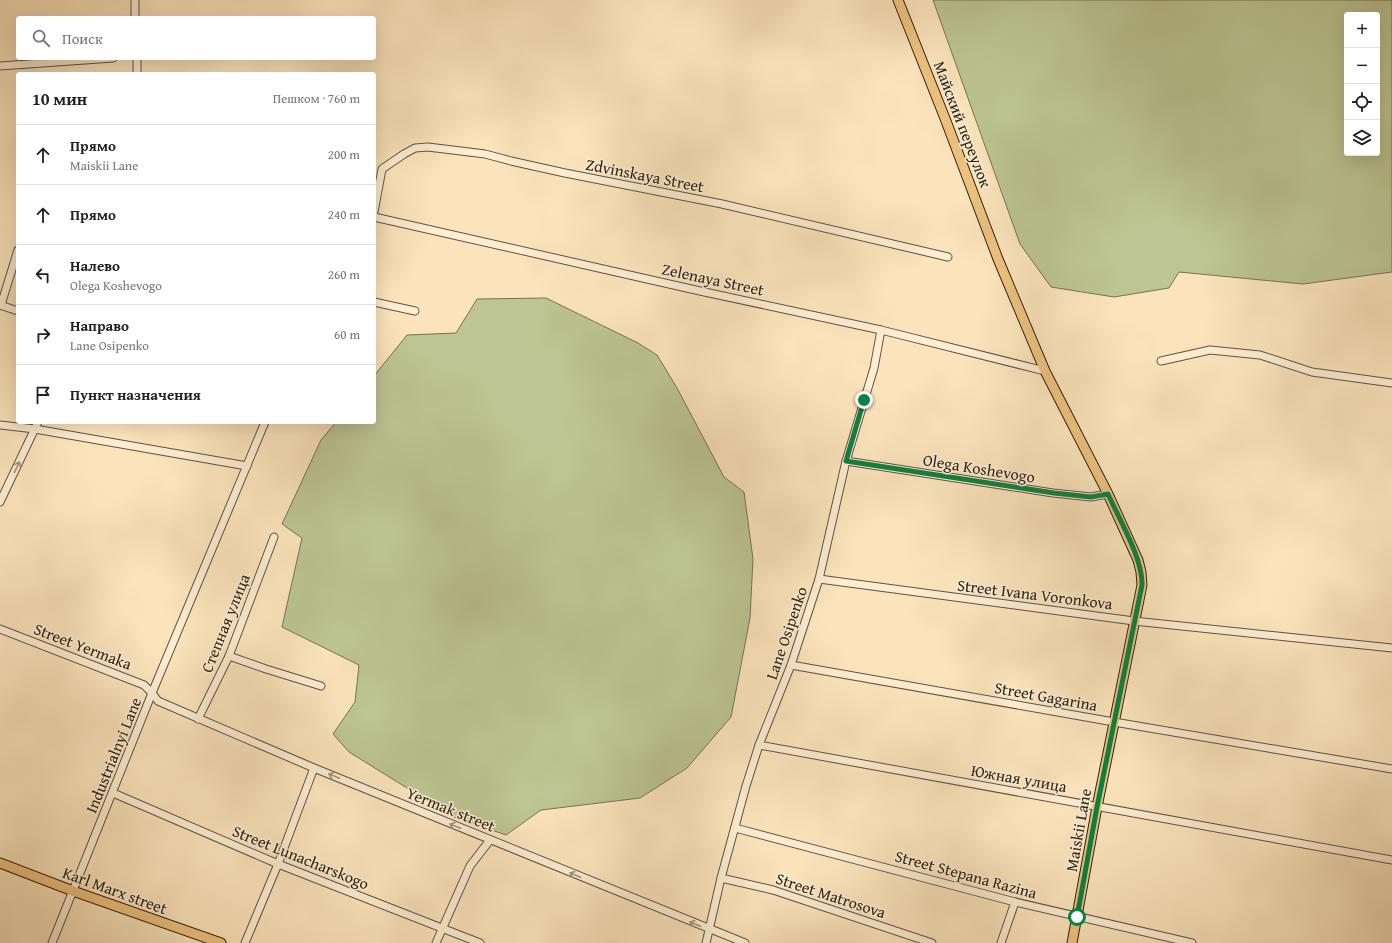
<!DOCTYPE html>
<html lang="ru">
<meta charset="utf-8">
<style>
:root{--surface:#fff;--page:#f6f6f6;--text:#202124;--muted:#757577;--line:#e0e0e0}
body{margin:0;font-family:"Gentium Book Plus",serif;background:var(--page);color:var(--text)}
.controls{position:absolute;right:12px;top:12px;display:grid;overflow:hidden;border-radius:4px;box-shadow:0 4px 16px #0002}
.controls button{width:36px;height:36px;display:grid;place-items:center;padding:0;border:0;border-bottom:1px solid var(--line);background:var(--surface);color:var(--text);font:20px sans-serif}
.stop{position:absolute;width:12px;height:12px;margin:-9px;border:3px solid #0b8043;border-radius:50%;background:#fff}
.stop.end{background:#0b8043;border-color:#fff;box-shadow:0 1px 4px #0008}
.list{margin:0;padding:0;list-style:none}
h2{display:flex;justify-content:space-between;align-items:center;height:52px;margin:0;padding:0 16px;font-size:17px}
h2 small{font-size:13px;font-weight:400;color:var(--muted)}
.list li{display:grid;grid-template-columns:26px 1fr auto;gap:12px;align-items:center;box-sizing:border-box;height:60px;padding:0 16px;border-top:1px solid var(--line)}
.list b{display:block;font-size:15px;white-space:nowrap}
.list p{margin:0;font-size:13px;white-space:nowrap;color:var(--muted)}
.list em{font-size:13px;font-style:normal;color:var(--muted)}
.icon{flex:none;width:22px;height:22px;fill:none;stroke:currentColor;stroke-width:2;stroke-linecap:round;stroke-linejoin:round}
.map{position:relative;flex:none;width:1392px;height:943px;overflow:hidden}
.search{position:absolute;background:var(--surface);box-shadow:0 4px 16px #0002;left:16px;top:16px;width:360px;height:44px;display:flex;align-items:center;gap:10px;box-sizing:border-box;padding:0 14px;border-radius:4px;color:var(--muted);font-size:15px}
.panel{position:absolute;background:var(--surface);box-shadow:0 4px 16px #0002;left:16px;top:72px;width:360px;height:352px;border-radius:4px}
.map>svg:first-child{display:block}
.green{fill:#bcc593;stroke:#757454;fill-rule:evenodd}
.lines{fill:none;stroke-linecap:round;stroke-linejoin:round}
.minor-casing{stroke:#61533e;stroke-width:9}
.major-casing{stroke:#2e2314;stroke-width:11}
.minor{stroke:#fcedd3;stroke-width:7}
.major{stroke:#eec27e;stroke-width:9}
.oneway{stroke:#9f927d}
.route{stroke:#0b8043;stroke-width:5}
.labels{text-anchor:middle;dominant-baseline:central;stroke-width:3;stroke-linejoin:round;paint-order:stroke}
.street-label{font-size:16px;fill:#2e2314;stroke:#fcedd3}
</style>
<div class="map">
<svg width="1392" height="943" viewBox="0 0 1392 943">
<rect width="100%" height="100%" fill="#fbe4bc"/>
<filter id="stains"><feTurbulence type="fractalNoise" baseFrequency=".005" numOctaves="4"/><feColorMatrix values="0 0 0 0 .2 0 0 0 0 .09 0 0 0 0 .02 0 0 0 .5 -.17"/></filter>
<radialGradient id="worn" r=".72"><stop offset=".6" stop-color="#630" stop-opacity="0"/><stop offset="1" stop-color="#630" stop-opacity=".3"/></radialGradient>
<g class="green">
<path d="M933 0H1392V272L1303 284 1179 272 1169 288 1114 297 1051 287 1020 244ZM1347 15H1377V153H1347Z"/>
<path d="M546 298 638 343 657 355 677 388 724 477 744 492 753 559 750 618 731 717 687 768 640 798 541 810 506 835 454 817 349 752 333 734 355 702 359 665 282 627 302 538 282 524 321 440 336 422H374V376L407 335 456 333 477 299Z"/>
</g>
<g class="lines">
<g class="minor-casing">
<g id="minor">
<path d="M135 0V18"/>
<path d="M137 58V74"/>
<path d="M0 66 113 58"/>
<path d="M374 212 382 169 404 154 415 148 428 147 485 154 511 161 565 173 722 204 948 257"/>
<path d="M374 217 700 291 881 330 1045 371"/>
<path d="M374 302 415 311"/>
<path d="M0 305 18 311"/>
<path d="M1 305 18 250"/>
<path d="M1161 361 1210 350 1260 355 1312 372 1392 383"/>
<path d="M0 425 35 429 247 466"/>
<path d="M846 461 1053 493 1091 497 1108 494"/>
<path d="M0 502 38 422"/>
<path d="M819 579 1134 621 1392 648"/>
<path d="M0 629 144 685 152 693 158 701 314 768 745 943"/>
<path d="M229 656 266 669 321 686"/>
<path d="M791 665 1114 722 1392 769"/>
<path d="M198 719 229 656 274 537"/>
<path d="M759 745 1392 860"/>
<path d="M113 793 278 864 480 943"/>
<path d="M735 828 1015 902 1192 943"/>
<path d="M721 878 773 890 932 943"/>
<path d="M52 943 152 693 265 422"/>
<path d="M245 943 278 864 314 768"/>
<path d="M436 943 470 866 490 840"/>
<path d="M706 943 721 878 746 786 759 745 791 665 819 579 846 461 874 368 881 330"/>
<path d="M1001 943 1015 902"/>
</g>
</g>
<g class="major-casing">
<g id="major">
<path d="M898 0 946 121 998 259 1045 371 1108 494 1138 560 1141 572 1142 585 1097 807 1072 943"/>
<path d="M0 863 73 891 221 943"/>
</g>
</g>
<use href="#minor" class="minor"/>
<use href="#major" class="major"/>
</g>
<defs><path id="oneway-shaft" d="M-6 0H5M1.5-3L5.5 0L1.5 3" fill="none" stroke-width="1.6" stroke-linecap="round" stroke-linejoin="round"/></defs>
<g class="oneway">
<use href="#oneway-shaft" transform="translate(17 467) rotate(-65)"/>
<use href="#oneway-shaft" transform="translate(334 776) rotate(-158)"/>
<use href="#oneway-shaft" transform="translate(455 826) rotate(-158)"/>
<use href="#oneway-shaft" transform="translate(575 875) rotate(-158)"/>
<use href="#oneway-shaft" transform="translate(695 924) rotate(-158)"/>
</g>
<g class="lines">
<path class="route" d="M864 400 846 461 1054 493 1091 497 1108 494C1119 519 1143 559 1142 585L1097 807 1077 917"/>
</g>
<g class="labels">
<g class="street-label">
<text transform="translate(963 124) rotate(69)">Майский переулок</text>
<text transform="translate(645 175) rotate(11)">Zdvinskaya Street</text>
<text transform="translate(713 279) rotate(12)">Zelenaya Street</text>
<text transform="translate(979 468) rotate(9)">Olega Koshevogo</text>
<text transform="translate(1035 594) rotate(7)">Street Ivana Voronkova</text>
<text transform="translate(225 623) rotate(-68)">Степная улица</text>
<text transform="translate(786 633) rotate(-71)">Lane Osipenko</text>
<text transform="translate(83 646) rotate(21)">Street Yermaka</text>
<text transform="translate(1046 696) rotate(10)">Street Gagarina</text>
<text transform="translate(113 755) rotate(-68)">Industrialnyi Lane</text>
<text transform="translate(1019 778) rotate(10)">Южная улица</text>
<text transform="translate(451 809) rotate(22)">Yermak street</text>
<text transform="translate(1078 830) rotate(-80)">Maiskii Lane</text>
<text transform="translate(301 857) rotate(22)">Street Lunacharskogo</text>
<text transform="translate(966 874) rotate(15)">Street Stepana Razina</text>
<text transform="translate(115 890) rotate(20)">Karl Marx street</text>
<text transform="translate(831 895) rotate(18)">Street Matrosova</text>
</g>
</g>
<rect width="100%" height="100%" filter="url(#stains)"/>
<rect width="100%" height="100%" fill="url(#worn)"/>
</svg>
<div class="controls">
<button>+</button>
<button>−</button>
<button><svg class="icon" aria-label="locate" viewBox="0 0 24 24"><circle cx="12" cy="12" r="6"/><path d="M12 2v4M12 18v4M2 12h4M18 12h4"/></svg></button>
<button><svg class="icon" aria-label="layers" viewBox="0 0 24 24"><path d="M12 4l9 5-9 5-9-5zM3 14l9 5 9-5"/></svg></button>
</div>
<div class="stop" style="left:1077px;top:917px"></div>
<div class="stop end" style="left:864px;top:400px"></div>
<div class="search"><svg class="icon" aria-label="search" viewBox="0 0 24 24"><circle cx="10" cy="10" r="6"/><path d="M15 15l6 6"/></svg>Поиск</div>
<section class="panel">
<h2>10 мин<small>Пешком · 760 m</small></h2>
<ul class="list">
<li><svg class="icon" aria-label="ahead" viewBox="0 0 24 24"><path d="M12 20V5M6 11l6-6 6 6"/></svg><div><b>Прямо</b><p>Maiskii Lane</p></div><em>200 m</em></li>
<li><svg class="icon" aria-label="ahead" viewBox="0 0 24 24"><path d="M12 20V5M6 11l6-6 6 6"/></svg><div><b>Прямо</b></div><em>240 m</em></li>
<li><svg class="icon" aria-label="left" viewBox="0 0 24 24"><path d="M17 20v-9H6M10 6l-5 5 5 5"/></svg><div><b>Налево</b><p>Olega Koshevogo</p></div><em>260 m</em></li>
<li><svg class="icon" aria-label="right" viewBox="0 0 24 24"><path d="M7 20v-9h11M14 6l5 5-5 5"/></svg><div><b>Направо</b><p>Lane Osipenko</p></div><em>60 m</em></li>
<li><svg class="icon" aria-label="arrive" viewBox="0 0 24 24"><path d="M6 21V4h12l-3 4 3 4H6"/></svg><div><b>Пункт назначения</b></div></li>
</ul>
</section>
</div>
